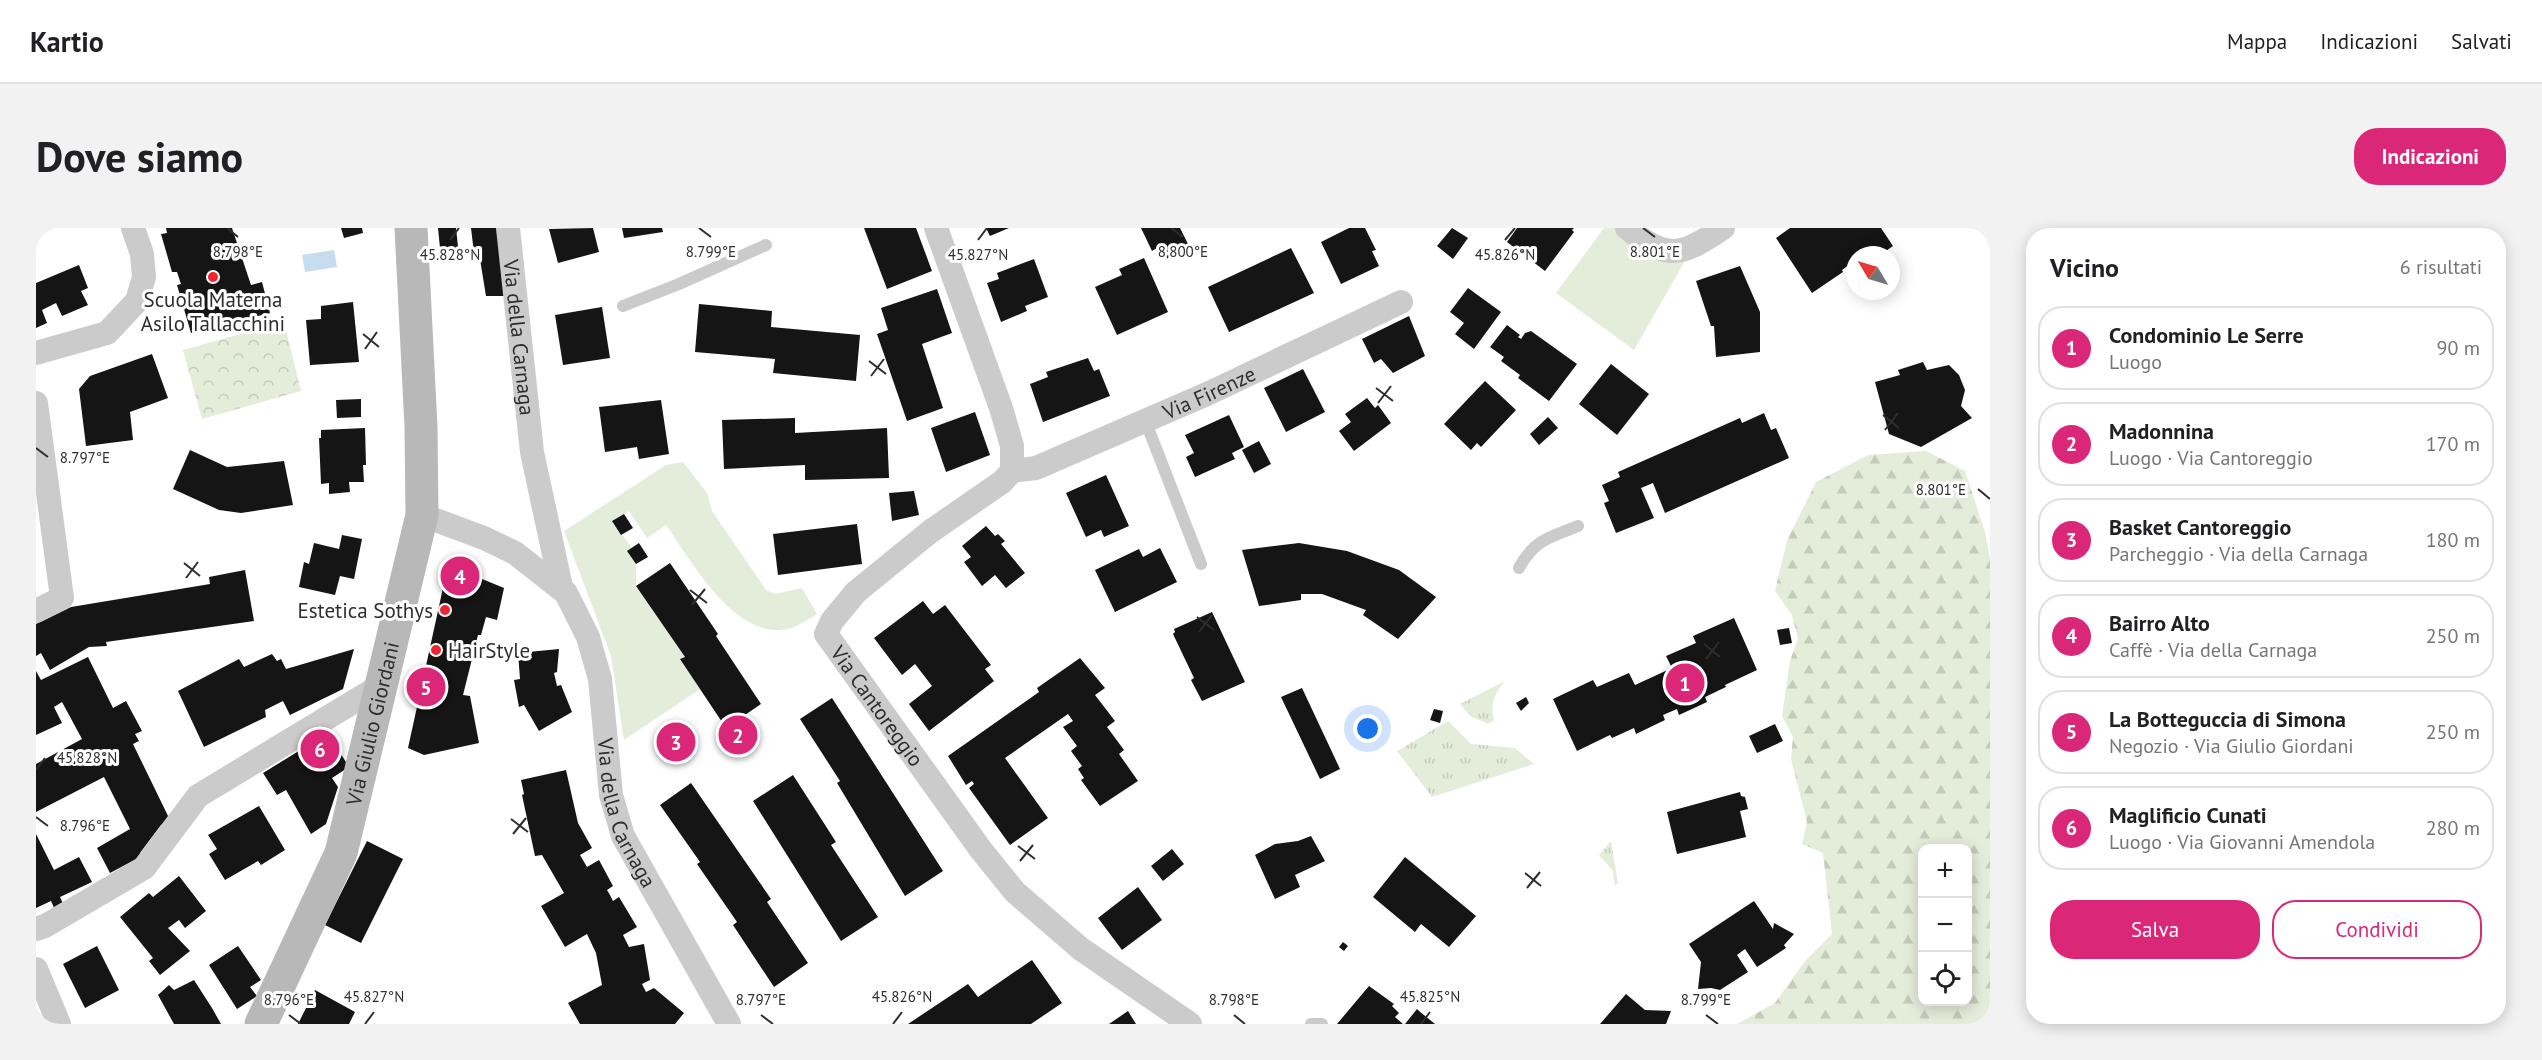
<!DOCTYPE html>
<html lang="it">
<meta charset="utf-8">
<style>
:root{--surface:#fff;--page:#f2f2f2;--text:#202124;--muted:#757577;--line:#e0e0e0;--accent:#db2777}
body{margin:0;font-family:"PT Sans",sans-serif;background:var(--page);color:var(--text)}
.controls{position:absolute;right:18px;bottom:18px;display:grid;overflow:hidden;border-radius:12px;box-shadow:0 3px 15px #0003}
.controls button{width:54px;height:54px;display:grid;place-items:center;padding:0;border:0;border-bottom:2px solid var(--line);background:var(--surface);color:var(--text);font:30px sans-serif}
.compass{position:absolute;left:1810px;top:18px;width:54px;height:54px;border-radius:50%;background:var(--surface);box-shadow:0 3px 15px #0003;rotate:308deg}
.you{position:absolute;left:1332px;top:501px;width:21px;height:21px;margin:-15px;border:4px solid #fff;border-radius:50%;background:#1a73e8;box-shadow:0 0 0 9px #1a73e833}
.badge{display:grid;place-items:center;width:39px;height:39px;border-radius:50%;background:var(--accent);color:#fff;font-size:20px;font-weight:700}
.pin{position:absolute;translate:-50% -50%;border:3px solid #fff;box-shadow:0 2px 6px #0006}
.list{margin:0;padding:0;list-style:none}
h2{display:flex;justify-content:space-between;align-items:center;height:78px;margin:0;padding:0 24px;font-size:26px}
h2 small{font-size:20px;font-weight:400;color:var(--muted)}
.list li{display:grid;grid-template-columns:39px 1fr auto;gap:18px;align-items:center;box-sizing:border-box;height:84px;margin:0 12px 12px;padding:0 12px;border:2px solid var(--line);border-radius:24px}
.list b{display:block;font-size:22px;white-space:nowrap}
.list p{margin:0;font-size:20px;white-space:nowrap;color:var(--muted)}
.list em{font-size:20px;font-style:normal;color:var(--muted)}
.actions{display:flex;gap:12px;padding:18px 24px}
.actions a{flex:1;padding:14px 0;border:2px solid var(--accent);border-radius:24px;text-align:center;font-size:21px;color:var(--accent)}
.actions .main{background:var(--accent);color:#fff}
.icon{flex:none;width:33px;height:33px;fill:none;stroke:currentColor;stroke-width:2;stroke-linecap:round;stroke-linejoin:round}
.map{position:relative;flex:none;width:1954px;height:796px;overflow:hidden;border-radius:24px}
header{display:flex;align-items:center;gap:36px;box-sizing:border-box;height:84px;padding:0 30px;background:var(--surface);border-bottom:2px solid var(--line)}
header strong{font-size:28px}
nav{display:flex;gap:33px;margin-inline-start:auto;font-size:21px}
.intro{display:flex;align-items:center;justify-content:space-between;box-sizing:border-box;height:144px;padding:0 36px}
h1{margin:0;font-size:42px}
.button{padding:15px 27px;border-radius:24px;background:var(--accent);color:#fff;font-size:21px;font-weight:700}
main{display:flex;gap:36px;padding:0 36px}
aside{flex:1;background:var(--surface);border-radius:24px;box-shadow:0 3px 15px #0003}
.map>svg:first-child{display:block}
.grass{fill:url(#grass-tufts)}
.forest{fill:url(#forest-firs);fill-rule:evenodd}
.park{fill:url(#park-crowns)}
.garden{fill:#e4ecda}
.water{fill:#c5dded}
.building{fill:#151515}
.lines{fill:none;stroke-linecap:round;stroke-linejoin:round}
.lane{stroke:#cbcbcb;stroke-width:12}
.street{stroke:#cbcbcb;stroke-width:24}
.secondary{stroke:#b8b8b8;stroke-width:33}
.ticks{fill:none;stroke:#2e2e2e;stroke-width:2}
.poi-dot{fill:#ef2632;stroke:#fff;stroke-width:2}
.labels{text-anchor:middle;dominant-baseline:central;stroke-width:6;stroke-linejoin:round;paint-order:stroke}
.poi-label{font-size:21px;fill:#2e2e2e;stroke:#fff}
.street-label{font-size:21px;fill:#2e2e2e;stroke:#fff}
.ticks-label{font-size:15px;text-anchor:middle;fill:#2e2e2e;stroke:#fff;stroke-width:6;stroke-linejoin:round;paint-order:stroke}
</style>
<header>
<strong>Kartio</strong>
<nav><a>Mappa</a><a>Indicazioni</a><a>Salvati</a></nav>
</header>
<div class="intro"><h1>Dove siamo</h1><a class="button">Indicazioni</a></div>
<main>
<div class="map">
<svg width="1954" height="796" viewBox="0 0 1954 796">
<defs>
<pattern id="grass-tufts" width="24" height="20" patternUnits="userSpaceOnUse" patternTransform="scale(1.5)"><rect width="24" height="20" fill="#e4ecda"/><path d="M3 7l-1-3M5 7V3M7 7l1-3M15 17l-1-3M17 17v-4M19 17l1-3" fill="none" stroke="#c4cbbb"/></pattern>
<pattern id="forest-firs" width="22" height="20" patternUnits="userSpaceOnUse" patternTransform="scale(1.5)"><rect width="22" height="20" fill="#e4ecda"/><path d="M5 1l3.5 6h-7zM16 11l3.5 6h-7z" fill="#c4cbbb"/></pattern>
<pattern id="park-crowns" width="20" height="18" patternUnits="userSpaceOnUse" patternTransform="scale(1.5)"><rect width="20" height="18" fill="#e4ecda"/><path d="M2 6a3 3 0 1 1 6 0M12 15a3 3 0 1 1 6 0" fill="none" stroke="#c4cbbb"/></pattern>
</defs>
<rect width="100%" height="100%" fill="#fff"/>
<g class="grass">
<path d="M1469 453C1458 467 1454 475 1458 492L1452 496 1434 488 1424 476Z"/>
<path d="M1412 493 1435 516 1479 520 1498 536 1396 569 1361 523Z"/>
<path d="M1575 613 1582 655 1579 658 1577 643 1563 627Z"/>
</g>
<path class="forest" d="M1890 223 1929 243 1949 304 1954 330V796H1701L1739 775 1769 733 1796 706 1787 625 1766 616 1771 594 1755 531 1757 509 1746 488 1754 433 1762 411 1756 387 1739 363 1751 313 1780 254 1832 227ZM1886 620H1932V774H1886Z"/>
<path class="park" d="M248 94 265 163 166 191 147 122Z"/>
<g class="garden">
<path d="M1568 0H1580L1650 31 1598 122 1520 65Z"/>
<path d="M647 234 671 265 676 283 730 362 739 366 766 360 781 386C769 393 757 402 743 402 694 404 654 331 630 297L611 310 593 283 576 293 596 320 591 323 600 336V358L649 429 645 431 664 461 588 512 575 428 528 303 630 237Z"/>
</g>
<path class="water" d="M298 22 301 39 269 44 266 27Z"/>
<g class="building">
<path d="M130 0H196L215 57 226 54 234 85 155 105 141 57 145 56 141 44H136L125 6 131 5Z"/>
<path d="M305 0H326L327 5 308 10Z"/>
<path d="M402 0H420L423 28 405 30Z"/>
<path d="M435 0H469L475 68H450L443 25H438Z"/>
<path d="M557 0 563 24 522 35 513 1Z"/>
<path d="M586 0H626L627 4 588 10Z"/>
<path d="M828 0H880L896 43 851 61Z"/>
<path d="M950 0H973L954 8Z"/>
<path d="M1105 0H1144L1154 20 1130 32 1124 18 1116 23Z"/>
<path d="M1313 0H1329L1340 22 1336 23 1343 38 1305 56 1285 14Z"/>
<path d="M1416 0 1432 10 1417 31 1401 18Z"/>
<path d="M1481 0H1538L1536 2 1538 4 1509 43 1471 14Z"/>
<path d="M1754 0H1845L1857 18 1844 27H1819V37L1817 34 1806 42 1807 44 1776 65 1740 10Z"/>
<path d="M1255 20 1278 65 1193 104 1172 59Z"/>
<path d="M1108 30 1132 84 1081 107 1059 59 1086 47 1083 41Z"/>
<path d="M998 31 1012 69 989 78 991 83 965 94 951 55 963 51 961 45Z"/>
<path d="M43 37 52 60 45 63 52 77 26 88 20 75 6 82 11 95 0 100V55Z"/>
<path d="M1704 38 1724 84V124L1680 129 1678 98H1675L1660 53Z"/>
<path d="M1432 60 1465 84 1438 121 1419 106 1428 95 1414 84Z"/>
<path d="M901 61 916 105 886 116 907 180 871 193 841 106 852 102 845 80Z"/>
<path d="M317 74 323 134 274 137 270 92 285 91V78Z"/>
<path d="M663 76 736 83 735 99 824 107 820 153 737 145 739 131 659 124Z"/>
<path d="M566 79 574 130 527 137 519 87Z"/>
<path d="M1373 88 1389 128 1357 145 1345 131 1338 135 1326 111Z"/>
<path d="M1471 97 1484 107 1482 109 1485 111 1489 105 1495 103 1541 136 1513 173 1482 150 1484 147 1465 133 1468 129 1454 119Z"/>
<path d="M116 126 132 170 94 184 97 212 50 218 43 161 54 148Z"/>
<path d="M1052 130 1058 143 1063 141 1074 168 1007 194 994 156 1012 149 1010 144Z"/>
<path d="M1887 134 1891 142 1913 137 1923 147 1929 162 1925 178 1936 190 1885 219 1853 206 1839 154 1864 147 1862 142Z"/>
<path d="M1575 136 1613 166 1581 207 1543 176Z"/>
<path d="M1267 141 1289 184 1250 204 1228 160Z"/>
<path d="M1449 153 1480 182 1445 219 1441 215 1435 222 1408 196Z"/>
<path d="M1331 170 1339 180 1342 177 1355 195 1318 223 1303 203 1315 194 1309 186Z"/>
<path d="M325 171V189L301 190 300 172Z"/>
<path d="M625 172 633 226 603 231 601 219 569 224 563 179Z"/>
<path d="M939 184 954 227 910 244 895 200Z"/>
<path d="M1728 185 1735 202 1740 200 1753 230 1629 285 1617 255 1605 260 1618 290 1580 305 1568 275 1573 273 1566 257 1584 249 1582 244 1704 190 1706 195Z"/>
<path d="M1193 187 1208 219 1196 225 1199 231 1159 249 1150 229 1158 225 1149 207Z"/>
<path d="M1512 189 1522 200 1503 217 1494 206Z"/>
<path d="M759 190V205L851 200 853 250 769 252V237L688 241 686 192Z"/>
<path d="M329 200 330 237H327L328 254H313L314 264 293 266V255L285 256 283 210H285V202Z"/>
<path d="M1223 213 1235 236 1218 245 1206 222Z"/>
<path d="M154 222 191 239 248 233 257 277 205 285 183 282 137 261Z"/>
<path d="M1070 247 1093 298 1068 309 1065 302 1050 309 1030 265Z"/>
<path d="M878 263 883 287 856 293 853 265Z"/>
<path d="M588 286 597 300 585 307 576 293Z"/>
<path d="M821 296 826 336 742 347 737 306Z"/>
<path d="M950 298 959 308 962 306 969 313 965 316 989 345 970 360 959 347 946 358 928 334 935 329 926 318Z"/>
<path d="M306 307 326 311 318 351 304 348 299 367 263 359 268 334 273 336 278 315 303 321Z"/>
<path d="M603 315 612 329 600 336 591 323Z"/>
<path d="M1263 315 1311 323 1363 342 1400 369 1362 411 1327 387 1330 382 1286 366H1265V372L1223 378 1206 322Z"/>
<path d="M1124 320 1141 354 1079 384 1059 342 1103 321 1107 329Z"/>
<path d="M634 335 682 406 680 408 725 476 690 500 644 431 649 429 600 358Z"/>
<path d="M412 337 468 360 461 392 450 389 445 407H442L427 467 434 468 443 515 388 527 372 520Z"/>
<path d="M209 342 218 393 70 414 71 418 53 419 14 442 5 425 0 428V396L35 379 174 356 173 349Z"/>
<path d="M887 373 897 386 909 377 955 437 949 441 958 453 893 503 873 476 896 458 879 436 866 447 838 410Z"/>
<path d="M1176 384 1209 454 1166 473 1155 452 1158 450 1137 406 1139 404 1138 401Z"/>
<path d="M1698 390 1721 442 1689 457 1690 459 1669 469 1671 474 1643 487 1641 481 1627 487 1629 492 1600 506 1598 500 1576 510 1574 507 1541 523 1517 471 1557 452 1561 459 1593 445 1599 457 1636 440 1630 428 1660 415 1657 408Z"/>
<path d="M1753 400 1756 415 1744 417 1741 402Z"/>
<path d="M318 421 307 461 254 487 247 473 229 482 230 489 168 519 142 463 203 431 208 439 236 426 241 433 245 431 250 441Z"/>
<path d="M523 421 521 444 518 445 521 458 525 457 536 484 503 503 488 477 483 479 478 452 484 451 482 425Z"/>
<path d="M52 429 77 480 90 473 106 503 99 506 103 513 97 516 134 592 125 597 104 625 106 628 74 645 61 620 94 601 68 549 0 584V536L46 511 26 474 18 479 26 495 0 507V443L5 452Z"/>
<path d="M1044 430 1069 460 1059 467 1079 493 1071 499 1088 522 1083 526 1102 553 1064 578 1045 552 1048 550 1042 541 1046 538 1035 523 1041 518 1027 499 1037 493 1032 486 969 530 1012 590 974 617 933 560 938 556 936 553 930 557 912 528 1003 464 1001 460Z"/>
<path d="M1266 460 1304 541 1284 551 1245 469Z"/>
<path d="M1490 469 1493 475 1485 483 1480 475Z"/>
<path d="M796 470 907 643 869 668 801 555 804 553 764 491Z"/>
<path d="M1398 481 1407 483 1404 495 1394 492Z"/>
<path d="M1739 496 1747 513 1721 525 1713 508Z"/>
<path d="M292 505 313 539 296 550 302 559 290 596 275 606 250 562 241 567 227 545Z"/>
<path d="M530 542 542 595 556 620 544 627 551 639 563 632 577 658 571 662 574 667 577 673 583 669 601 699 587 707 593 719 608 716 614 752 606 756 610 764 618 760 648 785 639 796H544L532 775 566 757 560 725 551 706 529 719 505 678 528 665 506 627 499 628 486 567 488 566 485 552Z"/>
<path d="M757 547 800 614 795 617 842 689 805 713 717 573Z"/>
<path d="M655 555 735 671 731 674 772 735 738 759 697 697 701 694 661 636 664 634 624 577Z"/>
<path d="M1704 564 1705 568 1709 569 1712 581 1704 583 1710 609 1641 626 1631 584Z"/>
<path d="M223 578 249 622 225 637 222 633 189 652 173 626 181 621 172 607Z"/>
<path d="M0 606 18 642 43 629 56 654 24 669 29 680 20 684 15 673 0 680Z"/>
<path d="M1275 608 1289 633 1259 647 1264 659 1239 671 1219 627 1239 616 1262 613Z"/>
<path d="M331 613 367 631 325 715 289 697Z"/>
<path d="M1136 621 1148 636 1127 653 1115 638Z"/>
<path d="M1369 629 1440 688 1413 719 1385 696 1379 704 1337 669Z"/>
<path d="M143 648 170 683 149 700 143 692 132 700 154 723 124 747 113 733 117 730 84 689 113 665 117 669Z"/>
<path d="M1102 659 1126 692 1086 722 1062 690Z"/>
<path d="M1718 673 1737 701 1738 695 1758 706 1748 717 1750 720 1721 739 1709 721 1701 727 1712 744 1684 762 1675 760 1662 761 1665 734 1653 716Z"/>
<path d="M1307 714 1312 718 1308 723 1303 719Z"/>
<path d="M61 718 83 762 49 780 27 736Z"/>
<path d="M202 718 225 752 214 759 221 768 201 781 173 737Z"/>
<path d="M996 732 1026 775 995 796H872L932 756 942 769Z"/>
<path d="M158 752 176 780 185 796H138L122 767 133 757 138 762Z"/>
<path d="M1333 758 1358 776 1356 778 1363 785 1359 789 1367 796H1301Z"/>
<path d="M279 762 319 784 313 796H262Z"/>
<path d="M1590 766 1609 782 1635 783 1630 796H1564Z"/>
<path d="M1381 781 1383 783 1399 796H1369Z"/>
<path d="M1092 783 1100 796H1073Z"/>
</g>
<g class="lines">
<g class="lane">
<path d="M587 78 643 56 730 17"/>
<path d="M1109 192 1165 336"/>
<path d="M1483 340C1499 311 1513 310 1542 298"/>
<path d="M1275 796H1286"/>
</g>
<g class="street">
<path id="s1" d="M472 0 496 224 525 359"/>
<path id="s2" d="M900 0 965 180 976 218V243L966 254 895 303 820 364 796 393 790 406 945 622 979 664 1045 721 1154 796"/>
<path d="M1591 0C1632 33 1645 28 1687 0"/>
<path d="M0 125 71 105 101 73 108 49 106 26 97 0"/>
<path d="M0 175 26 370 0 383"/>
<path id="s3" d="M976 243 1000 240 1171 166 1365 74"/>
<path id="s4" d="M386 287 448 310 479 325 530 365 552 409 564 451 575 567 587 608 693 796"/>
<path d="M0 701 9 698 108 640 162 568 347 456"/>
<path d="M0 741 23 796"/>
</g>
<path class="secondary" id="s5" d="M225 796 305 625 386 287 385 199 375 0"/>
</g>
<path class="ticks" d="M191 0 202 9M663 0 675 9M1135 0 1147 9M1607 0 1619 9M414 12 423 0M942 12 951 0M1469 12 1479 0M327 106 343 119M329 121 341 104M833 133 850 146M835 148 848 131M1340 160 1357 173M1342 175 1355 158M1847 187 1863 200M1849 202 1862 185M0 220 12 229M1942 261 1954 271M148 335 164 348M150 350 162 334M654 362 671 375M656 377 669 361M1161 389 1178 402M1163 404 1176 387M1668 416 1684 429M1670 431 1683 414M0 542 9 530M0 589 12 598M475 591 492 604M477 606 490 590M982 618 999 631M984 633 997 617M1489 645 1505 658M1491 660 1504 644M253 787 265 796M725 787 737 796M1198 787 1209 796M1670 787 1682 796M329 796 338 784M857 796 866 784M1385 796 1394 784"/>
<g class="poi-dot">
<circle cx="177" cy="49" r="6"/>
<circle cx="409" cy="382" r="6"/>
<circle cx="400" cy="422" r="6"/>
</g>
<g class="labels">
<g class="poi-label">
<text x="177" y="71">Scuola Materna<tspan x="177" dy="24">Asilo Tallacchini</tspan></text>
<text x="397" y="382" text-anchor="end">Estetica Sothys</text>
<text x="412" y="422" text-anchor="start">HairStyle</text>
</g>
<g class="street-label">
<text stroke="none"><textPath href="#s1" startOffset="110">Via della Carnaga</textPath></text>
<text stroke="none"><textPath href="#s3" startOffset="213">Via Firenze</textPath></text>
<text stroke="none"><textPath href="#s2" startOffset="594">Via Cantoreggio</textPath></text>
<text stroke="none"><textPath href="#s5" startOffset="322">Via Giulio Giordani</textPath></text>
<text stroke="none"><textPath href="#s4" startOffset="396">Via della Carnaga</textPath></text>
</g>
</g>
<g class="ticks-label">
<text x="202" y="29">8.798°E</text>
<text x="675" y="29">8.799°E</text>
<text x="1147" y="29">8.800°E</text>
<text x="1619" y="29">8.801°E</text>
<text x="414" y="32">45.828°N</text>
<text x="942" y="32">45.827°N</text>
<text x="1469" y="32">45.826°N</text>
<text x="49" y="235">8.797°E</text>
<text x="1905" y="267">8.801°E</text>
<text x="51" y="535">45.828°N</text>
<text x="49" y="603">8.796°E</text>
<text x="338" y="774">45.827°N</text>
<text x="866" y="774">45.826°N</text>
<text x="1394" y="774">45.825°N</text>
<text x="253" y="777">8.796°E</text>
<text x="725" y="777">8.797°E</text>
<text x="1198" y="777">8.798°E</text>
<text x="1670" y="777">8.799°E</text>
</g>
</svg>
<div class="controls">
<button>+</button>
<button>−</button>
<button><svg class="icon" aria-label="locate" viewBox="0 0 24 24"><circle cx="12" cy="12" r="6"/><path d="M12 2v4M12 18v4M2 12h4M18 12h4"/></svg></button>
</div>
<svg class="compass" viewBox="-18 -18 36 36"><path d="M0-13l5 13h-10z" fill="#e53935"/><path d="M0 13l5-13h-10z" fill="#757577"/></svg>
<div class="you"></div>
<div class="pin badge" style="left:1649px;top:455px">1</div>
<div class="pin badge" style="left:702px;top:507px">2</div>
<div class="pin badge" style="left:640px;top:514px">3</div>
<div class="pin badge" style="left:424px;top:348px">4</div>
<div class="pin badge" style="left:390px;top:459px">5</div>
<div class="pin badge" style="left:284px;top:521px">6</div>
</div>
<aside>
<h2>Vicino<small>6 risultati</small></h2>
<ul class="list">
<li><span class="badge">1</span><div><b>Condominio Le Serre</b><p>Luogo</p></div><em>90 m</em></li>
<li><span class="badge">2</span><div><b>Madonnina</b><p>Luogo · Via Cantoreggio</p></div><em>170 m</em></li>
<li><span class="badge">3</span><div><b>Basket Cantoreggio</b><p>Parcheggio · Via della Carnaga</p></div><em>180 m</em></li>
<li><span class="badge">4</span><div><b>Bairro Alto</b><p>Caffè · Via della Carnaga</p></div><em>250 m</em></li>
<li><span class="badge">5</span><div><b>La Botteguccia di Simona</b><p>Negozio · Via Giulio Giordani</p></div><em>250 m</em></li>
<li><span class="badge">6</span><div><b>Maglificio Cunati</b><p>Luogo · Via Giovanni Amendola</p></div><em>280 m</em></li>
</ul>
<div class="actions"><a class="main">Salva</a><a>Condividi</a></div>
</aside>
</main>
